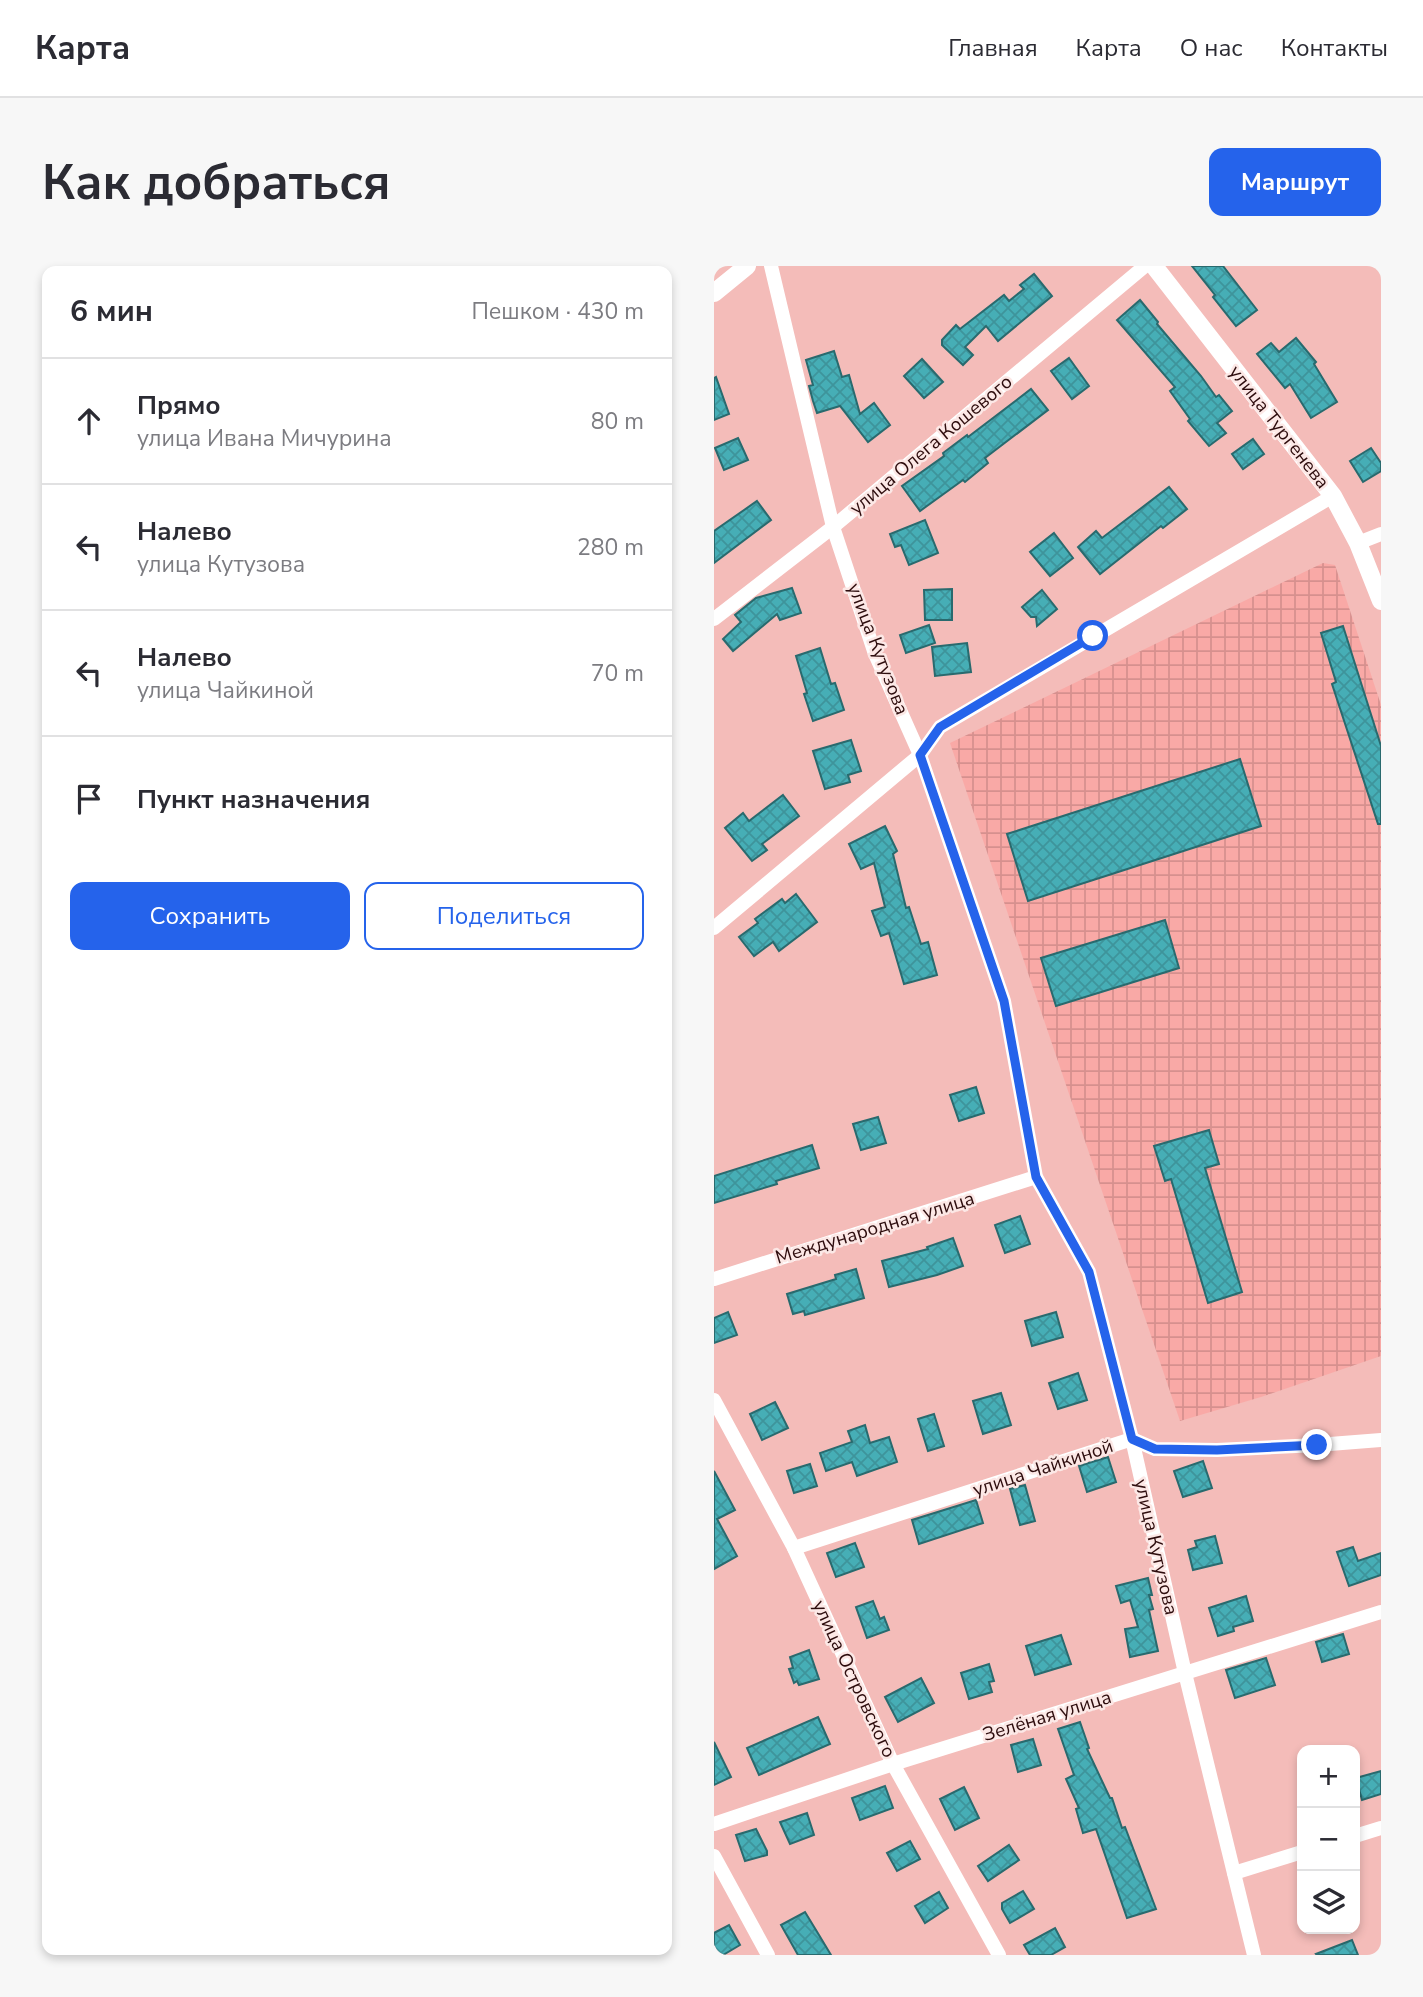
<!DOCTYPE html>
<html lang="ru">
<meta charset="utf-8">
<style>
:root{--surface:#fff;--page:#f7f7f7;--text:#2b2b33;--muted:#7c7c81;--line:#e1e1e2;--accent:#2563eb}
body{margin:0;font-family:"Nunito Sans",sans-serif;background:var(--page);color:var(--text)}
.controls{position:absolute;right:21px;bottom:21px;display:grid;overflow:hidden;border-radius:14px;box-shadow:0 4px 10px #0003}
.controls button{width:63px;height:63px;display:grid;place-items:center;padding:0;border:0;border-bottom:2px solid var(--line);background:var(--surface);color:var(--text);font:35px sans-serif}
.stop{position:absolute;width:21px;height:21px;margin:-16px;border:5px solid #2563eb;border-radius:50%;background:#fff}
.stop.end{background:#2563eb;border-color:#fff;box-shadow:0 2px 7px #0008}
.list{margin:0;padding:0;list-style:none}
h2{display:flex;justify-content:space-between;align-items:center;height:91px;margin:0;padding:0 28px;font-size:30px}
h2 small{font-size:23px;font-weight:400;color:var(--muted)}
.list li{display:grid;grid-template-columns:46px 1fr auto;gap:21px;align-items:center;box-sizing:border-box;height:126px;padding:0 28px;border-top:2px solid var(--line)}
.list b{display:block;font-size:26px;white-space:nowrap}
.list p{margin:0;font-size:23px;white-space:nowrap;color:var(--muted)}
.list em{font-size:23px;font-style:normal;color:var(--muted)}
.actions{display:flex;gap:14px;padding:21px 28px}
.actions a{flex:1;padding:16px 0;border:2px solid var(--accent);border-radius:14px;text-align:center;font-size:24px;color:var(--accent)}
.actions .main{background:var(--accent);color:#fff}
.icon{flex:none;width:38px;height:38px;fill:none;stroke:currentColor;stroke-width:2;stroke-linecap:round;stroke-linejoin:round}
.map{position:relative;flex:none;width:667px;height:1689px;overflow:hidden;border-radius:14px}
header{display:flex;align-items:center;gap:42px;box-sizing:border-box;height:98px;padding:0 35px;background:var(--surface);border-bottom:2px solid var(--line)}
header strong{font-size:33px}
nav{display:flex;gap:38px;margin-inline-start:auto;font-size:24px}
.intro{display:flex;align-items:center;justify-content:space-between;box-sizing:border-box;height:168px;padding:0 42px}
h1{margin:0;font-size:49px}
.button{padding:18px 32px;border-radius:14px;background:var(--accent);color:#fff;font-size:24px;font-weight:700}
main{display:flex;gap:42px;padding:0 42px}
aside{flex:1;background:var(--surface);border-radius:14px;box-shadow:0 4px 10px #0003}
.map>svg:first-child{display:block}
.industrial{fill:url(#industrial-grid)}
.building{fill:url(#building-cross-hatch);stroke:#296a6e;stroke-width:2}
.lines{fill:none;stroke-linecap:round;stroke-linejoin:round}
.minor{stroke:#fff;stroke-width:14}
.tertiary{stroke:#fff;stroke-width:18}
.route{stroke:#2563eb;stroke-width:9}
.labels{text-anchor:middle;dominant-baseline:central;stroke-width:5;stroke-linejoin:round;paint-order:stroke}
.street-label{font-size:19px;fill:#2d0c0d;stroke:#fce8e6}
</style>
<header>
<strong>Карта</strong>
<nav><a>Главная</a><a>Карта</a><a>О нас</a><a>Контакты</a></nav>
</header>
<div class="intro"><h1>Как добраться</h1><a class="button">Маршрут</a></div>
<main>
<aside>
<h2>6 мин<small>Пешком · 430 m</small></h2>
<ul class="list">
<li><svg class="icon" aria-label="ahead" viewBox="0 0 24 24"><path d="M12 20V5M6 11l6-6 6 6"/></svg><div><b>Прямо</b><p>улица Ивана Мичурина</p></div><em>80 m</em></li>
<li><svg class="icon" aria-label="left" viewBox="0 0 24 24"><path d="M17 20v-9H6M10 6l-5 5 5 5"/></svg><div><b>Налево</b><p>улица Кутузова</p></div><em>280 m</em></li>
<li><svg class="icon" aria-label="left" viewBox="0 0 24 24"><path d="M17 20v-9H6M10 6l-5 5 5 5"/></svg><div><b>Налево</b><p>улица Чайкиной</p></div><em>70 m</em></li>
<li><svg class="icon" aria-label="arrive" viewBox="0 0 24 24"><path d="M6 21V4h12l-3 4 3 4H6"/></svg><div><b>Пункт назначения</b></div></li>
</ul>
<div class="actions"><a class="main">Сохранить</a><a>Поделиться</a></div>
</aside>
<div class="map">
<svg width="667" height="1689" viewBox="0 0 667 1689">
<defs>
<pattern id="industrial-grid" width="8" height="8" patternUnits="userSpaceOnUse" patternTransform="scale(1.75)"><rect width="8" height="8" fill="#f9a9a6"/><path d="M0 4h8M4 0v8" fill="none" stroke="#d6908e"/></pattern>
<pattern id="building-cross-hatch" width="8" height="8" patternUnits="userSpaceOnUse" patternTransform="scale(1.75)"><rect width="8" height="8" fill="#46aeb6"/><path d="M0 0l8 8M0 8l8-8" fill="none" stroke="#3e949b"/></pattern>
</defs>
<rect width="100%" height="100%" fill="#f4bcb9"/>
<path class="industrial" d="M609 297 621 299 667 439V1090L547 1131 466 1155 236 477Z"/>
<g class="building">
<path d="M478 0H509L543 44 522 60 499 31 501 29Z"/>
<path d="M320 8 338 30 284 75 272 60 251 81 259 89 249 99 228 79V74L242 59 246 63 290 29 295 35 310 23 306 19Z"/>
<path d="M426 34 444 56 443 58 487 110 502 131 505 129 518 145 503 157 512 167 495 180 474 155 476 153 456 125 461 121 403 54Z"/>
<path d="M582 72 602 96 600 98 623 136 597 152 576 118 571 122 543 88 557 77 565 86Z"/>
<path d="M120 85 128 111 135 109 146 148 160 137 176 159 154 176 126 140 103 147 99 135 95 120 99 119 92 94Z"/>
<path d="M355 92 375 120 358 133 337 105Z"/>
<path d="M208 93 229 116 210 132 190 110Z"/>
<path d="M2 111 15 148 0 154V112Z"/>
<path d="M317 123 334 144 271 192 274 197 251 216 249 214 206 245 188 220 230 190 229 187 253 169 254 171Z"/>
<path d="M24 172 34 194 10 204 1 182Z"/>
<path d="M539 173 550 188 529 203 518 188Z"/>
<path d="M657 182 667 197V205L649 216 636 195Z"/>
<path d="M455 221 473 243 449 262 447 260 386 308 364 281 382 265 388 272Z"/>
<path d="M43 235 57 254 0 297V265Z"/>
<path d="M211 254 224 287 195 299 187 279 181 281 176 268Z"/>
<path d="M340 267 359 292 336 310 316 286Z"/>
<path d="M78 322 87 347 66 354 63 348 19 385 9 373 27 356 21 349 42 332Z"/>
<path d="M238 323V354H211L210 324Z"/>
<path d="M328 324 343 343 323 360 322 351H317L308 341Z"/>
<path d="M215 359 221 377 192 387 186 369Z"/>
<path d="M629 360 667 480V558H664L618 418 622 416 607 367Z"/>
<path d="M253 377 257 406 221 410 218 381Z"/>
<path d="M106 382 117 418 121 417 130 444 99 455 90 428 93 427 82 390Z"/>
<path d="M137 474 147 505 134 509 136 516 111 523 99 485Z"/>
<path d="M526 493 547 560 314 635 293 568Z"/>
<path d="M69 529 85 550 48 578 53 584 38 595 11 562 29 547 35 555Z"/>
<path d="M171 560 183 585 179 588 192 642 195 641 207 678 214 676 223 709 190 718 175 667 167 670 158 645 171 641 160 597 147 603 135 578Z"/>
<path d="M82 628 103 656 65 685 59 676 40 690 25 671 44 657 41 653 68 633 71 637Z"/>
<path d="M451 654 465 702 342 740 327 692Z"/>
<path d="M262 821 270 847 245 855 236 829Z"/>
<path d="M164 851 172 877 147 884 139 858Z"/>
<path d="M495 864 505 898 491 902 528 1026 494 1037 457 913 451 915 440 880Z"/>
<path d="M98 879 105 902 62 915 63 918 0 937V910Z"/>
<path d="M306 950 316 978 291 987 281 959Z"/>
<path d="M239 972 249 1000 223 1009 175 1021 168 995 214 983 213 981Z"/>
<path d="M142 1003 150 1032 91 1049 90 1045 79 1048 73 1028 122 1013 121 1009Z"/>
<path d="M14 1046 23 1069 0 1077V1052Z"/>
<path d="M342 1046 349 1071 318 1080 311 1055Z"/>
<path d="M364 1107 373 1134 344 1143 335 1117Z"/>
<path d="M287 1127 297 1159 269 1168 259 1135Z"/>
<path d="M61 1136 74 1162 48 1174 36 1148Z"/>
<path d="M220 1148 230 1180 214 1185 204 1153Z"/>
<path d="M151 1159 156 1177 175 1171 183 1196 143 1210 138 1196 112 1205 106 1187 138 1176 134 1165Z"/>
<path d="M394 1191 402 1216 373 1226 365 1200Z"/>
<path d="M489 1195 498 1222 469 1231 460 1205Z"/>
<path d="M96 1198 103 1220 80 1227 73 1205Z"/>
<path d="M0 1205 21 1244 3 1253 23 1290 0 1303Z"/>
<path d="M311 1219 321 1255 306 1259 296 1223Z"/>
<path d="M262 1234 269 1257 205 1278 198 1254Z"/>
<path d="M501 1270 508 1297 479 1304 474 1284 483 1281 481 1275Z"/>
<path d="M141 1277 150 1301 122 1311 113 1287Z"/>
<path d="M639 1281 644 1295 667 1287V1309L635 1320 623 1286Z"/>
<path d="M434 1312 438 1329H435L439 1343 435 1344 444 1385 416 1391 411 1363 424 1361 416 1334 407 1337 402 1320Z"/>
<path d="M532 1330 539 1355 519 1361 520 1365 504 1370 495 1342Z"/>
<path d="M159 1335 166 1353 170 1351 175 1364 153 1372 142 1341Z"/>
<path d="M629 1368 635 1388 608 1396 602 1376Z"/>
<path d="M347 1369 357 1398 321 1409 312 1380Z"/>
<path d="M95 1384 105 1413 85 1419 83 1415 80 1417 75 1403 79 1402 76 1391Z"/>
<path d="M552 1392 561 1419 521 1432 512 1404Z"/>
<path d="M275 1398 280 1415 275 1416 278 1426 255 1433 247 1407Z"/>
<path d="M207 1412 220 1437 184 1456 171 1431Z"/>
<path d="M104 1451 116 1478 45 1509 33 1482Z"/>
<path d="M366 1456 375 1482 373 1483 396 1532H398L408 1562 411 1561 442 1643 413 1652 382 1563 369 1567 362 1543 365 1542 352 1513 360 1509 344 1463Z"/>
<path d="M319 1473 327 1499 304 1506 297 1479Z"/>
<path d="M0 1476 17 1511 0 1519Z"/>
<path d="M667 1505V1528L648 1534 642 1512Z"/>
<path d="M171 1520 179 1542 146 1554 138 1532Z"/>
<path d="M250 1521 265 1552 241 1564 226 1533Z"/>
<path d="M93 1547 100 1569 76 1578 66 1556Z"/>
<path d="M42 1563 53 1585V1589L31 1595 22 1569Z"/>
<path d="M196 1575 206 1593 183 1605 173 1587Z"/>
<path d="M295 1579 305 1594 274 1615 264 1600Z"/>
<path d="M309 1625 320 1643 296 1657 288 1643V1637Z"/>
<path d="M225 1626 234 1642 211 1657 201 1640Z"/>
<path d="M91 1646 105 1669 117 1689H84L67 1659Z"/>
<path d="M15 1659 26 1679 9 1689H0V1667Z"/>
<path d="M341 1662 351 1681 337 1689H316L310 1679Z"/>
<path d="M638 1674 644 1689H603L602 1688Z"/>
</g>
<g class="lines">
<g class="minor">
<path d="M57 0 119 261 161 388 206 489 290 735 322 911 375 1006 418 1173 471 1407 540 1689"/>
<path d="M644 277 667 268"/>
<path d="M0 353 119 261 431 0"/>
<path d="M0 662 206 489 226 461 619 230"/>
<path d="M0 1013 322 911"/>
<path d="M0 1134 80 1282 179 1498 285 1689"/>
<path d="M80 1282 418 1173 441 1183 503 1184 603 1179 667 1174"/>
<path d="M0 1558 179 1498 667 1346"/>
<path d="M641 1570 667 1562"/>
<path d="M0 1590 54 1689"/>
<path d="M520 1607 588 1586"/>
</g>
<g class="tertiary">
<path d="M440 0 619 230 644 277 667 335"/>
<path d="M0 27 33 0"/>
</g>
</g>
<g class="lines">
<path class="route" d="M379 370 226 461 206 489 290 735 322 911 375 1006 418 1173 441 1183 503 1184 603 1179"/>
</g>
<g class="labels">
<g class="street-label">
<text transform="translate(565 161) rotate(52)">улица Тургенева</text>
<text transform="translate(217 179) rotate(-40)">улица Олега Кошевого</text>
<text transform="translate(164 383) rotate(69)">улица Кутузова</text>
<text transform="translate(161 962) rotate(-17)">Международная улица</text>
<text transform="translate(329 1202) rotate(-18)">улица Чайкиной</text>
<text transform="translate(442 1281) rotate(77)">улица Кутузова</text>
<text transform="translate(140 1413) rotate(65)">улица Островского</text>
<text transform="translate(333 1450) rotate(-17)">Зелёная улица</text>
</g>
</g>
</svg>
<div class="controls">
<button>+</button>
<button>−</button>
<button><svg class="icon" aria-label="layers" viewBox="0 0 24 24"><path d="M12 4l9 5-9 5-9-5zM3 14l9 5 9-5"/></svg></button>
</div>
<div class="stop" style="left:379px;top:370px"></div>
<div class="stop end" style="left:603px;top:1179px"></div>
</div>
</main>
